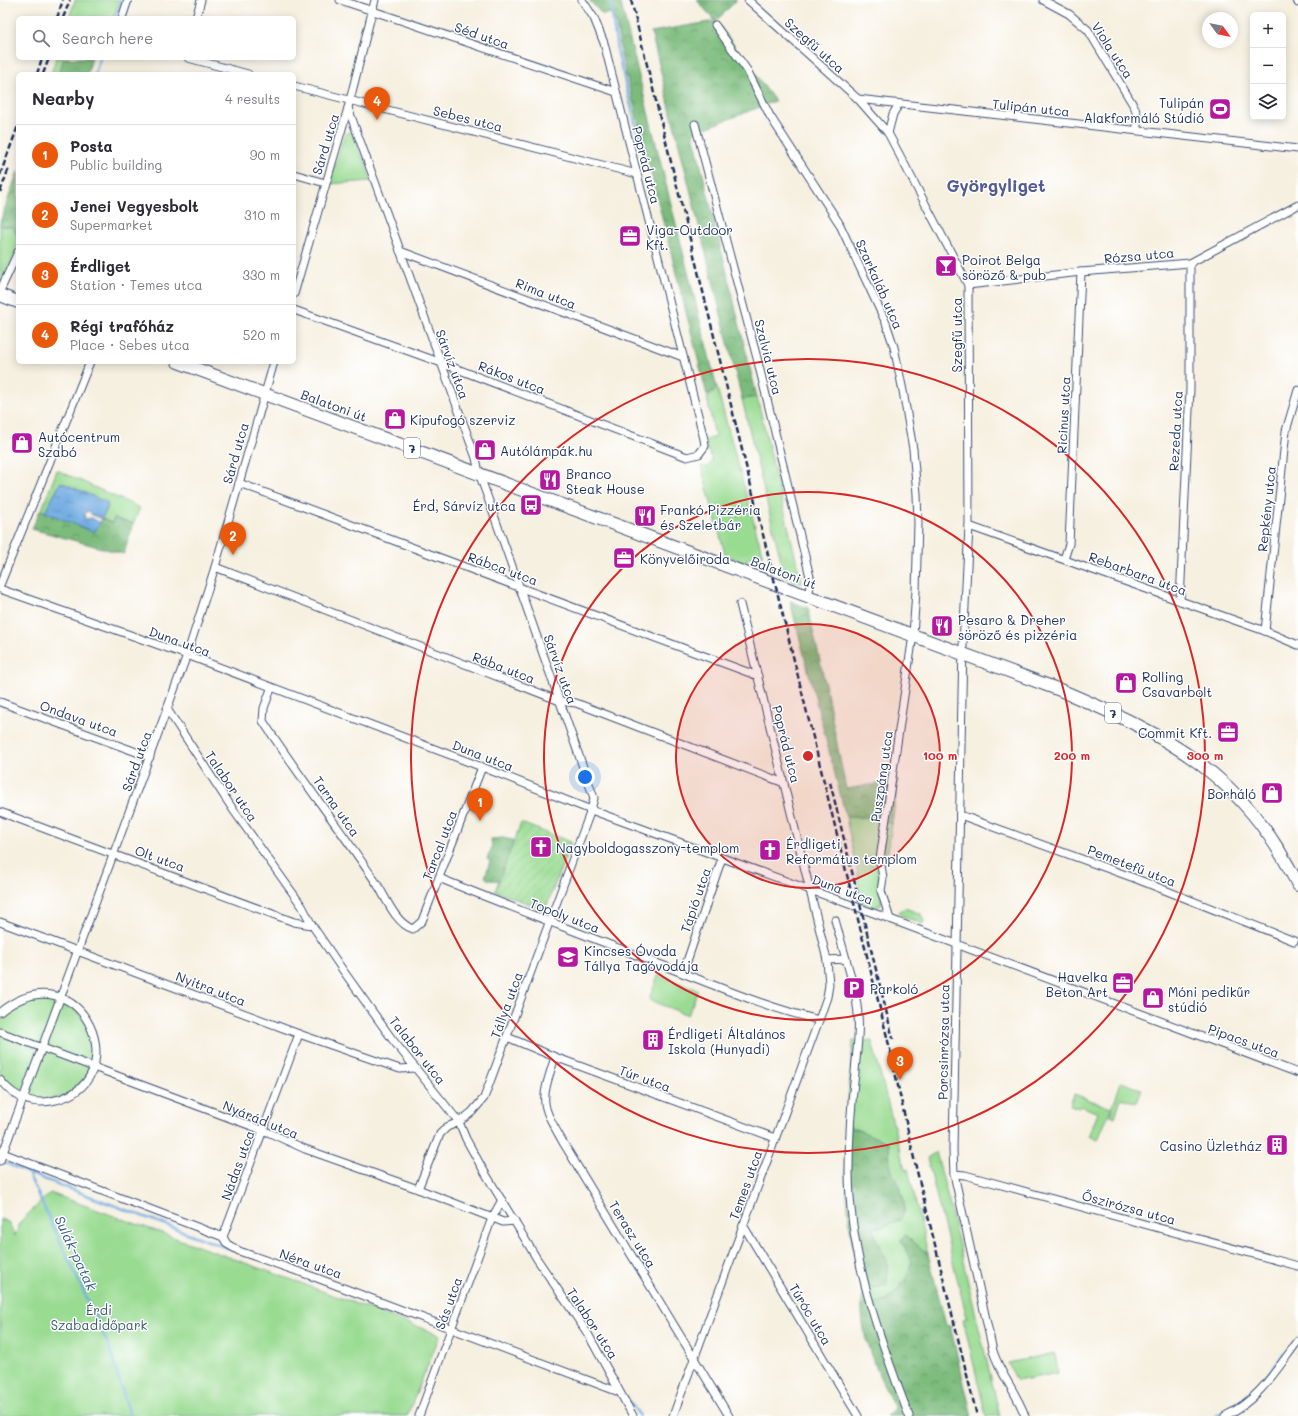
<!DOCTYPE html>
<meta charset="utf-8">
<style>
:root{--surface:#fff;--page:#f2f2f3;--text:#2b2b33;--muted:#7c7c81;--line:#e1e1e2;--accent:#ea580c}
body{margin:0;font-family:Mali,sans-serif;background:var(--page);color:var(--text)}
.controls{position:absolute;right:12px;top:12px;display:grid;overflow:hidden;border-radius:6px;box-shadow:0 2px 10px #0003}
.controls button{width:36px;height:36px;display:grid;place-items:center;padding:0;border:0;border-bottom:1px solid var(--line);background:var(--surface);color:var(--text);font:20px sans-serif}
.compass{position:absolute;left:1202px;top:12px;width:36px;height:36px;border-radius:50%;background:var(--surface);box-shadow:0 2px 10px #0003;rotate:123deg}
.you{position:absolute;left:585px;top:777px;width:14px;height:14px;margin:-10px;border:3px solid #fff;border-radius:50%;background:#1a73e8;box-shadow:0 0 0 6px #1a73e833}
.badge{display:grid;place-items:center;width:26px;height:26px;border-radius:50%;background:var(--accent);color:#fff;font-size:13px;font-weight:700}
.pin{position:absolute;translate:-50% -33px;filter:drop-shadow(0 1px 2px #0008)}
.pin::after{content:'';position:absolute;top:21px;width:14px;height:12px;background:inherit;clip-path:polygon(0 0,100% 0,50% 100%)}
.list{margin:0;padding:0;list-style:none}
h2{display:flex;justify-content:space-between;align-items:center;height:52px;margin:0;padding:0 16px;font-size:17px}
h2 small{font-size:13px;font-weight:400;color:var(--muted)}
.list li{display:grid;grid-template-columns:26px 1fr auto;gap:12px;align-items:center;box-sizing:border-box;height:60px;padding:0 16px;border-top:1px solid var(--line)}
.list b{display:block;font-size:15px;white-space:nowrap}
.list p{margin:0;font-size:13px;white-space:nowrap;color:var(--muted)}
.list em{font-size:13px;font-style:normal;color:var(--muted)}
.icon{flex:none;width:22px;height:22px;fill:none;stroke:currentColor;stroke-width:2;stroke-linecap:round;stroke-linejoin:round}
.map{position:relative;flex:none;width:1298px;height:1416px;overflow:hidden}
.search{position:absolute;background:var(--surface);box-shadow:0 2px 10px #0003;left:16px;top:16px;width:280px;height:44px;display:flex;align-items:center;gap:10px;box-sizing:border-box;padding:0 14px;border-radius:6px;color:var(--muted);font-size:15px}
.panel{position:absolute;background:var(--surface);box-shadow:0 2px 10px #0003;left:16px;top:72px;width:280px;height:292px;border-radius:6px}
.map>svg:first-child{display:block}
.green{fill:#9adb92;stroke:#5a8578}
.forest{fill:url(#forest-crowns);stroke:#4b756d}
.garden{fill:url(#garden-furrows);stroke:#5a8578}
.water{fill:url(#water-ripples);stroke:#476ea0}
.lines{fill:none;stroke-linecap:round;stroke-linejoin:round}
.stream{stroke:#73ade3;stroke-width:2.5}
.street-casing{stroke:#3c4c72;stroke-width:9}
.primary-casing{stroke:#3c4c72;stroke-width:14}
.street{stroke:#fff;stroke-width:7}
.primary{stroke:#fff;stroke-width:12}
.rail{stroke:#1b2f5e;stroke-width:2.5;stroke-dasharray:6 3;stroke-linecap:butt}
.ring{fill:none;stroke:#d62828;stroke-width:2}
.labels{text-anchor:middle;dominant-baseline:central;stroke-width:3;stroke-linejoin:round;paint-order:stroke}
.shield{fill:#fff;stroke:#5f6d8e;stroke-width:1}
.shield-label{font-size:12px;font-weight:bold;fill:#1b2f5e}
.street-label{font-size:13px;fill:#1b2f5e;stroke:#fff}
.poi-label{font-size:13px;fill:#1b2f5e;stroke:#fff;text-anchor:start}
.park-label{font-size:13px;fill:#3b5a6b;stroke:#fff}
.water-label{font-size:14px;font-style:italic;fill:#3a5b8d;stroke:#fff}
.district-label{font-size:17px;font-weight:bold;fill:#535b92;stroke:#fff}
.centre{fill:#d62828;stroke:#fff;stroke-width:2}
.ring-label{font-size:12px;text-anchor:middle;font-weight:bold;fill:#d62828;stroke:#fff;stroke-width:3;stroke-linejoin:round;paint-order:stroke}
</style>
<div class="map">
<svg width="1298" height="1416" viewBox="0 0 1298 1416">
<defs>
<pattern id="forest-crowns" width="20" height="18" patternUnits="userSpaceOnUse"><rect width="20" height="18" fill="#7bbb7c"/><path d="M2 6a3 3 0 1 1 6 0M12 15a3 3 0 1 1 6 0" fill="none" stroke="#649869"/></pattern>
<pattern id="garden-furrows" width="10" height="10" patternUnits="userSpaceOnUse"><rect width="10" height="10" fill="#9adb92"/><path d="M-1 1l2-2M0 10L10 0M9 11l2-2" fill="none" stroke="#84bc80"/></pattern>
<pattern id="water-ripples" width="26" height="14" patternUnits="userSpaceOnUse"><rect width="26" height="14" fill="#73ade3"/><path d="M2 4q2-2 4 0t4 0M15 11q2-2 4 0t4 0" fill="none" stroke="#5e8dbb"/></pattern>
</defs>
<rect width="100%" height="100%" fill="#fff"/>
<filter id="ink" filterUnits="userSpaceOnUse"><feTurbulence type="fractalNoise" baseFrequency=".025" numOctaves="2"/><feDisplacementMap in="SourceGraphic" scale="8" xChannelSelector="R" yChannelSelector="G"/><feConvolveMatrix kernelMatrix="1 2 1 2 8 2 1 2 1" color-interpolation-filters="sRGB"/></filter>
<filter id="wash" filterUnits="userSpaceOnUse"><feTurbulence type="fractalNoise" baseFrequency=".012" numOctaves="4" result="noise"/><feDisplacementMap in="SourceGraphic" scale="16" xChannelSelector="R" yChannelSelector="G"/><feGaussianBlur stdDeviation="0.9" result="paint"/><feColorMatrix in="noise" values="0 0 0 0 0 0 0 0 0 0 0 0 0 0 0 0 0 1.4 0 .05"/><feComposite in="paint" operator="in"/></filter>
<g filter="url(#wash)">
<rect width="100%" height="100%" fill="#f6f0e0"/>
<g class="green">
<path d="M75 0H120L113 18H69Z"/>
<path d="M56 58H65L59 74H51Z"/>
<path d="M348 132 353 133 372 181 329 184 344 136Z"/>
<path d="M0 226 13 227C25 247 10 263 0 282Z"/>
<path d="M717 388 763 556 746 559 747 565 725 554 701 466 708 467 712 461C711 451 706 453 706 440L715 437 707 397Z"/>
<path d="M757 397 802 584 785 578 742 399Z"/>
<path d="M57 470 140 508 133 524 114 518 112 523 102 519 108 507 61 482 45 512 40 510 42 509Z"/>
<path d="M846 817H870L892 824 886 863 877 861 882 899 881 905C874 910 864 909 861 900 858 891 859 879 857 869 854 852 849 834 846 817Z"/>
<path d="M905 908 921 914 924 921 923 924 902 916 899 912Z"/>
<path d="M658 975 698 990 688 1015 649 1000Z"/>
<path d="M35 995 69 1001 94 1033 90 1075 64 1097 32 1101 0 1080V1012Z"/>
<path d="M853 1041H872L905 1170 908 1169 928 1254 905 1235 901 1240 912 1262 905 1281 887 1301 862 1306V1289L887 1286V1261L877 1242 873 1227H882L905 1212 903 1197 890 1167 889 1143 846 1125Z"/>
<path d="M1121 1082 1141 1089 1136 1103 1121 1098 1115 1117 1110 1115Z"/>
<path d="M1074 1094 1111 1108 1098 1140 1089 1136 1098 1113 1081 1106 1079 1108 1070 1105Z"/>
<path d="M936 1152 945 1186 1000 1416H986L963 1319 967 1318 927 1158Z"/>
<path d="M50 1193 287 1278 440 1335 407 1416H0V1219L8 1222 15 1236 21 1221Z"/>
<path d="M1055 1353 1058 1373 1017 1381 1008 1363Z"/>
</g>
<g class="forest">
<path d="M589 0H620L717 388 707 395 621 55 616 23 610 13 603 15Z"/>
<path d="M697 0H737L716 21 775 101 693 133 757 397 742 399 651 32 715 21Z"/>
<path d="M64 58H92L87 74H59Z"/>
<path d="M18 171V236L13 227 0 226V222Z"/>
<path d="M40 510 94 532 102 519 112 523 114 518 133 524 124 554 32 529Z"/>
<path d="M790 601 808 608 825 683 846 789 898 780 892 824 870 817H846Z"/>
<path d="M503 838 517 841 504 881 489 880 485 877 490 861 487 859 492 847 491 839Z"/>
<path d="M846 1125 889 1143C889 1151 888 1160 891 1168 897 1186 911 1200 900 1220L882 1227H873L877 1242 887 1261V1286L862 1289C848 1236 844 1181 846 1125Z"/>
<path d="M905 1235 928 1254 946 1325 950 1326 972 1416H886L895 1409C880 1377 861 1342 862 1306L887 1301 905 1281 912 1262 901 1240Z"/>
</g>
<path class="garden" d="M521 823 571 842 545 910 495 891Z"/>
<path class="water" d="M61 482 106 502 108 505 102 519 92 515 89 511 84 513 85 519 91 518 101 523 94 532 45 512Z"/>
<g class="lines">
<g class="stream">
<path d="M610 0 617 50 640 142"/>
<path d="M115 18 122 0"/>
<path d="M95 74 100 58"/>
<path d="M1 1161 28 1173 109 1346 130 1416"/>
<path d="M28 1173 227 1248"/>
<path d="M1297 1353H1298"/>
<path d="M626 1397 640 1416"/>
<path d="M1216 1416C1246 1401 1266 1379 1285 1353"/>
</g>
</g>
</g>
<g filter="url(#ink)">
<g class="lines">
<g class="street-casing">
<g id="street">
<path d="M340 0 616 92"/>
<path d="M748 0 858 99 888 133 968 285 969 526 963 645 953 1150 954 1174 993 1351C1000 1374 1017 1393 1025 1416"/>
<path d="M1043 0 1069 14 1088 30 1135 108 1137 116V130"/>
<path d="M1297 0 1298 3"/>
<path d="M122 18 128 0"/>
<path d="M196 18 201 0"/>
<path d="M715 25 747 70 770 116 839 223 886 323 894 347 903 391 913 449 917 494 918 523 916 591 913 635 880 859 883 878 881 891 890 919"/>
<path d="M188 58 248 74"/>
<path d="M294 86 637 174"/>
<path d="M858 99 1298 149"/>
<path d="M348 108 476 458 479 473 594 798 591 810 484 1098 472 1112 459 1122 447 1127 440 1134 418 1189"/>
<path d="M695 124 757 358 811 581 808 596"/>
<path d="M888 133 893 114 899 104"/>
<path d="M294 174 325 183"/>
<path d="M400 251 683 357"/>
<path d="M968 285 1081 272 1190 263 1298 205"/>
<path d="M0 291 18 252"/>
<path d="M294 294 348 108 375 0"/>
<path d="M294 310 439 362 687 457 699 454 705 446 704 439 604 43 594 18 582 0"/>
<path d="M239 483 758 676"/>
<path d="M969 526 1265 631 1298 645"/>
<path d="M1064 559 1069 544 1081 272"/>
<path d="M215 567 560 701 576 703 784 783"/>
<path d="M0 585 90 362"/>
<path d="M0 589 187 655 482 767 591 810 890 919 1298 1073"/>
<path d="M1180 601 1190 389V263"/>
<path d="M1265 631 1286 431 1298 390"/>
<path d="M271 689 264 708 263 721C300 778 342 831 379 887 387 901 397 924 413 929L422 921 482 767"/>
<path d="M0 702 150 757"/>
<path d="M167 709 234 811 302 906 312 925 342 969 392 1039 459 1122 466 1139 481 1166 537 1259 588 1334 633 1416"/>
<path d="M0 812 294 922 312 925"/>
<path d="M960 815 1134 878 1294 941"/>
<path d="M439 878C512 908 586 935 659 964 712 984 764 1007 819 1020"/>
<path d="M835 920 846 959"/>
<path d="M0 922 299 1034 400 1069 415 1068"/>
<path d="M827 960 846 959C851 977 857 996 858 1015 860 1034 856 1054 855 1073 851 1105 849 1137 849 1170 849 1255 879 1337 909 1416"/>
<path d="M683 973 722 858"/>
<path d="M0 1012C83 946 140 1085 51 1101 30 1105 13 1096 0 1080"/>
<path d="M0 1032 270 1133 305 1149 418 1189 503 1222 515 1221"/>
<path d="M507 1037 555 1057 775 1138"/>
<path d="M555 1057C540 1104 540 1102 564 1144L729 1416"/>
<path d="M0 1152 223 1237 227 1244 239 1251 317 1278 619 1392"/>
<path d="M0 1161 187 655 215 567 274 362"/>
<path d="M954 1174 965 1175 1298 1266"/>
<path d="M743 1225 858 1416"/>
<path d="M223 1237 299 1034"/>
<path d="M419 1416 492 1218 502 1200"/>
<path d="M673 1416 819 1020 827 997 829 985 827 960 740 604"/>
<path d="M1225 1416C1259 1400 1276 1370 1298 1341"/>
</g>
</g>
<g class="primary-casing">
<g id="primary">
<path d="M0 295 18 302"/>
<path d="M178 362 1060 690C1169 736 1243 774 1298 885"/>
</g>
</g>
<use href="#street" class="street"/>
<use href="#primary" class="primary"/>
<g class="rail">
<path d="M631 0 889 1045 915 1163 977 1416"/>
<path d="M57 18 63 0"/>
<path d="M63 18 70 0"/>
<path d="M37 74 42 58"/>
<path d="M43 74 49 58"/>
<path d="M0 175 18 126"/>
<path d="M0 192 9 168"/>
<path d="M830 782 893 1039"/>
</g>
</g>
</g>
<circle cx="808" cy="756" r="132" fill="#d62828" fill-opacity=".12"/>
<g class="ring">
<circle cx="808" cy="756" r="132"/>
<circle cx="808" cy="756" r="264"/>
<circle cx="808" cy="756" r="397"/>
</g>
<defs>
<g id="stadium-square" transform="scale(1.15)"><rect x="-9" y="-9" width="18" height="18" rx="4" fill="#b5179e" stroke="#fff"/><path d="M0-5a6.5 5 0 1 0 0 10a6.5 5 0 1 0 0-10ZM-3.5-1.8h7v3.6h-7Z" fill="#fff"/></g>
<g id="office-square" transform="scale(1.15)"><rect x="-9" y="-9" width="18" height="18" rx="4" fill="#b5179e" stroke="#fff"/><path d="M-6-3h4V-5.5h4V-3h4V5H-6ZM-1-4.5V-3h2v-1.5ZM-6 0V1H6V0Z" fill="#fff"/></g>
<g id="bar-square" transform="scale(1.15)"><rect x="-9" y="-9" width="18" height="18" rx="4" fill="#b5179e" stroke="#fff"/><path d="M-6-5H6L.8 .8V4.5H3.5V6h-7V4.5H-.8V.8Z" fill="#fff"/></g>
<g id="shop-square" transform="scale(1.15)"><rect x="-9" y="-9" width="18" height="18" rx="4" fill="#b5179e" stroke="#fff"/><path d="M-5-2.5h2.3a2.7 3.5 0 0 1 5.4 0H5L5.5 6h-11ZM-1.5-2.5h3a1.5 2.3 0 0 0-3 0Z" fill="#fff"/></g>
<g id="restaurant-square" transform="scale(1.15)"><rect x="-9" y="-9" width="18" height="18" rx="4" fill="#b5179e" stroke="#fff"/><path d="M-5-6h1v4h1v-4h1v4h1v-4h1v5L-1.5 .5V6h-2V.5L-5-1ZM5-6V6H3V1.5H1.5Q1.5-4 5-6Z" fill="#fff"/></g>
<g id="bus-square" transform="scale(1.15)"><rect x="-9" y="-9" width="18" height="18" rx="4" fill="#b5179e" stroke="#fff"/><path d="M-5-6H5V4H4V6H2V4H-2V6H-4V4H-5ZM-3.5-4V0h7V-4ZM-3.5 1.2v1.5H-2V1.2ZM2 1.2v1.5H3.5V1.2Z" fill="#fff"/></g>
<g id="church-square" transform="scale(1.15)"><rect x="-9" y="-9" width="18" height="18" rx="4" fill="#b5179e" stroke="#fff"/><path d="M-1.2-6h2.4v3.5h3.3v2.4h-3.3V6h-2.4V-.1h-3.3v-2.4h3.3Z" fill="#fff"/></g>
<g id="school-square" transform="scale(1.15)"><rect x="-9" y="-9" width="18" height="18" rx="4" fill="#b5179e" stroke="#fff"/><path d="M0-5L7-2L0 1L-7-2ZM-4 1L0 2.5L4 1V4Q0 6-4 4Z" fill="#fff"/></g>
<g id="parking-square" transform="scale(1.15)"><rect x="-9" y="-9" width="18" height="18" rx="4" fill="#b5179e" stroke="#fff"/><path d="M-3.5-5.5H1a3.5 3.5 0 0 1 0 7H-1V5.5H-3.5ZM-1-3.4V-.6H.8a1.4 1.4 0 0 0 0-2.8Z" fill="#fff"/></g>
<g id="building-square" transform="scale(1.15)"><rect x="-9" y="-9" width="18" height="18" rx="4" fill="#b5179e" stroke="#fff"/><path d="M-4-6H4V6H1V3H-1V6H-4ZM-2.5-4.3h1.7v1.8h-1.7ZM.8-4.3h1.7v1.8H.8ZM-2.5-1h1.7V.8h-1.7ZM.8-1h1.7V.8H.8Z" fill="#fff"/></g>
</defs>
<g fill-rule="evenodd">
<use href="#stadium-square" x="1220" y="109"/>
<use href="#office-square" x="630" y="236"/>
<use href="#bar-square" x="946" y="266"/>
<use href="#shop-square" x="395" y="419"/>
<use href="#shop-square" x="22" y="443"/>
<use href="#shop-square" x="485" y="450"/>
<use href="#restaurant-square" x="550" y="480"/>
<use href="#bus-square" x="531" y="505"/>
<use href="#restaurant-square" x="645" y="516"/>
<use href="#office-square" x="624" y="558"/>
<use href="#restaurant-square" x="942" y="626"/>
<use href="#shop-square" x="1126" y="683"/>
<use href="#office-square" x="1228" y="732"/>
<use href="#shop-square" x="1272" y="793"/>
<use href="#church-square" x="541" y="847"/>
<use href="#church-square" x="770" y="850"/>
<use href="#school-square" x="568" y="957"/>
<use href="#office-square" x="1123" y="983"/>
<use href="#parking-square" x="854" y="988"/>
<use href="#shop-square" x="1153" y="998"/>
<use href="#building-square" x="653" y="1040"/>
<use href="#building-square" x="1277" y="1145"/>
</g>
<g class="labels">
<g class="shield">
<rect x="404" y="438" width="16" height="20" rx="3"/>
<rect x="1105" y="703" width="16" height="20" rx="3"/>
</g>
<g class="shield-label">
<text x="412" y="448">7</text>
<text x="1113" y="713">7</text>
</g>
<g class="street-label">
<text transform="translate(482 35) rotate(19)">Séd utca</text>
<text transform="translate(815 45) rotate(42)">Szegfű utca</text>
<text transform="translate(1113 50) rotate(57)">Viola utca</text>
<text transform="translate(1031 107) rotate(6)">Tulipán utca</text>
<text transform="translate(468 118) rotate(14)">Sebes utca</text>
<text transform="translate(325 144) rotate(-73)">Sárd utca</text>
<text transform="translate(647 165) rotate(76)">Poprád utca</text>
<text transform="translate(1139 255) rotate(-5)">Rózsa utca</text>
<text transform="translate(880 284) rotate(66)">Szarkaláb utca</text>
<text transform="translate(546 293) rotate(21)">Rima utca</text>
<text transform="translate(956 335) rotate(-90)">Szegfű utca</text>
<text transform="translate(769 357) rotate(76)">Szalvia utca</text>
<text transform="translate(453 364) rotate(70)">Sárvíz utca</text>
<text transform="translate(512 377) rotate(21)">Rákos utca</text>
<text transform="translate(334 405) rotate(20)">Balatoni út</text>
<text transform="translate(1063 415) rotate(-87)">Ricinus utca</text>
<text transform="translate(1175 431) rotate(-87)">Rezeda utca</text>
<text transform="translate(235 453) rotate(-74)">Sárd utca</text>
<text transform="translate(1266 509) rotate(-84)">Repkény utca</text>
<text transform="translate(503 568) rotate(20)">Rábca utca</text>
<text transform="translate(784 572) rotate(21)">Balatoni út</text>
<text transform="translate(1138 573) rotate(20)">Rebarbara utca</text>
<text transform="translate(180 641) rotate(20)">Duna utca</text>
<text transform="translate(504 667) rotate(21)">Rába utca</text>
<text transform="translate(561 669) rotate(70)">Sárvíz utca</text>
<text transform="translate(79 718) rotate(20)">Ondava utca</text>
<text transform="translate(787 744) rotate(76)">Poprád utca</text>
<text transform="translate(483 755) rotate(21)">Duna utca</text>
<text transform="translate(136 761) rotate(-70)">Sárd utca</text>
<text transform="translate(881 776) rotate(-82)">Puszpáng utca</text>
<text transform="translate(232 786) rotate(56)">Talabor utca</text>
<text transform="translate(337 806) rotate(55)">Tarna utca</text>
<text transform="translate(439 845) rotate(-69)">Tarcal utca</text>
<text transform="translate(160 858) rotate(20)">Olt utca</text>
<text transform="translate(1132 865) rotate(21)">Pemetefű utca</text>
<text transform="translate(843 889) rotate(20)">Duna utca</text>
<text transform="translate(695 900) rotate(-71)">Tápió utca</text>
<text transform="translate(565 915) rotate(21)">Topoly utca</text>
<text transform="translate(211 988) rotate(21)">Nyitra utca</text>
<text transform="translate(506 1005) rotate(-70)">Tállya utca</text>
<text transform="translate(1244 1040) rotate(20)">Pipacs utca</text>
<text transform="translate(943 1042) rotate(-89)">Porcsinrózsa utca</text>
<text transform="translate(418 1050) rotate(52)">Talabor utca</text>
<text transform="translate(645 1078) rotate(20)">Túr utca</text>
<text transform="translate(261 1119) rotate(22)">Nyárád utca</text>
<text transform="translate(237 1165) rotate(-70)">Nádas utca</text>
<text transform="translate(745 1185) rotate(-70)">Temes utca</text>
<text transform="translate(1129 1207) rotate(15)">Őszirózsa utca</text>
<text transform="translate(633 1234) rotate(58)">Terasz utca</text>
<text transform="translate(311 1263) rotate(19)">Néra utca</text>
<text transform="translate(448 1303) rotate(-70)">Sás utca</text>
<text transform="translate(811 1314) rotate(59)">Túróc utca</text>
<text transform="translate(593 1323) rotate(57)">Talabor utca</text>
</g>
<g class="poi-label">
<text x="1204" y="102" text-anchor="end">Tulipán<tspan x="1204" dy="15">Alakformáló Stúdió</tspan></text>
<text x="646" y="229">Viga-Outdoor<tspan x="646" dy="15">Kft.</tspan></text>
<text x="962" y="259">Poirot Belga<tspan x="962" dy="15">söröző &amp; pub</tspan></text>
<text x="410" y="419">Kipufogó szerviz</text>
<text x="38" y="436">Autócentrum<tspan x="38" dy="15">Szabó</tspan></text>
<text x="500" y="450">Autólámpák.hu</text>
<text x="566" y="473">Branco<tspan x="566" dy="15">Steak House</tspan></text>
<text x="516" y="505" text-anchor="end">Érd, Sárvíz utca</text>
<text x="660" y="509">Frankó Pizzéria<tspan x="660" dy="15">és Szeletbár</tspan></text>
<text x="640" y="558">Könyvelőiroda</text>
<text x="958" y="619">Pesaro &amp; Dreher<tspan x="958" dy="15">söröző és pizzéria</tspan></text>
<text x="1142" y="676">Rolling<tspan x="1142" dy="15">Csavarbolt</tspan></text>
<text x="1212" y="732" text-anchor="end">Commit Kft.</text>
<text x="1256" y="793" text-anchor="end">Borháló</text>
<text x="786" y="843">Érdligeti<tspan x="786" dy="15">Református templom</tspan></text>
<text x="556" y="847">Nagyboldogasszony-templom</text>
<text x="584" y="950">Kincses Óvoda<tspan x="584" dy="15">Tállya Tagóvodája</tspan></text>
<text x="1108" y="976" text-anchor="end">Havelka<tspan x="1108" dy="15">Beton Art</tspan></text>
<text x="870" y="988">Parkoló</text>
<text x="1168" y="991">Móni pedikűr<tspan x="1168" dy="15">stúdió</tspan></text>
<text x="668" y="1033">Érdligeti Általános<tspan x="668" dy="15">Iskola (Hunyadi)</tspan></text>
<text x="1262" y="1145" text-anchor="end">Casino Üzletház</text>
</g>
<g class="park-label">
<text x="99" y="1309">Érdi<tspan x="99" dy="15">Szabadidőpark</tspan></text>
</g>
<g class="water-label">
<text transform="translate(76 1253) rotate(65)">Sulák-patak</text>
</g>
<g class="district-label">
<text x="996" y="185">Györgyliget</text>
</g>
</g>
<circle cx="808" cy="756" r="6" class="centre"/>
<g class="ring-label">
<text x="940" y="760">100 m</text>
<text x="1072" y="760">200 m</text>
<text x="1205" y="760">300 m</text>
</g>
</svg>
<div class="controls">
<button>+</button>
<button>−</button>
<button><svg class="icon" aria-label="layers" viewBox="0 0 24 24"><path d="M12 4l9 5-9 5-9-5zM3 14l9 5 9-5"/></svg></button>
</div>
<svg class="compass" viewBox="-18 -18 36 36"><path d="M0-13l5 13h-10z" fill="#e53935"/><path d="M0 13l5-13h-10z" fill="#7c7c81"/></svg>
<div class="you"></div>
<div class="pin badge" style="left:480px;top:821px">1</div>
<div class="pin badge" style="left:233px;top:555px">2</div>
<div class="pin badge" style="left:900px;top:1080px">3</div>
<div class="pin badge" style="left:377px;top:120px">4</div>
<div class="search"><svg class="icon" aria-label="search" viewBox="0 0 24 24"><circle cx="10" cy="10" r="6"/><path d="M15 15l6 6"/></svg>Search here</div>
<section class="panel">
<h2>Nearby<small>4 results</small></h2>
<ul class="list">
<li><span class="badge">1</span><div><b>Posta</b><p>Public building</p></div><em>90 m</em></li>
<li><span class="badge">2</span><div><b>Jenei Vegyesbolt</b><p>Supermarket</p></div><em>310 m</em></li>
<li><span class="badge">3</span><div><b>Érdliget</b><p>Station · Temes utca</p></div><em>330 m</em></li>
<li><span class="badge">4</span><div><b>Régi trafóház</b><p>Place · Sebes utca</p></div><em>520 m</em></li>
</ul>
</section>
</div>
